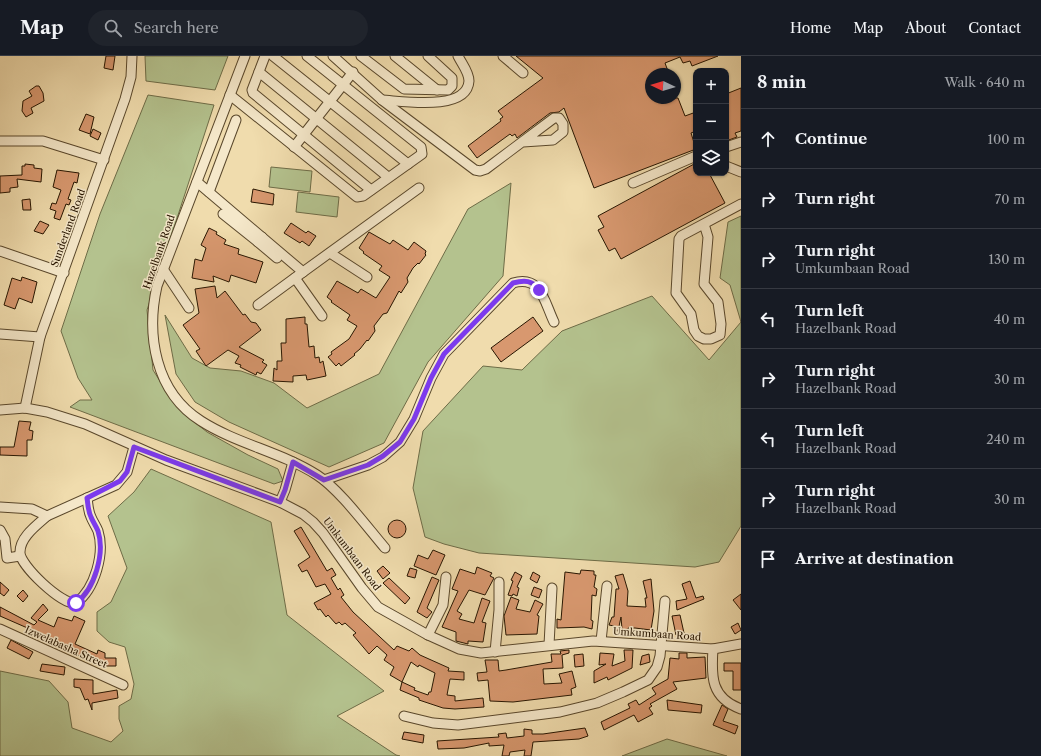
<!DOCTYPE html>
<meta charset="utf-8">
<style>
:root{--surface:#171b24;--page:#20242c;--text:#f1f3f6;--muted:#9ea1a6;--line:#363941}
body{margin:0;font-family:"Libre Caslon Text",serif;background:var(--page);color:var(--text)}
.controls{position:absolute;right:12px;top:12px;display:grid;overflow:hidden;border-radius:8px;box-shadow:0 1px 3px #0004}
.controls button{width:36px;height:36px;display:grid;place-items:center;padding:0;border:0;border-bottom:1px solid var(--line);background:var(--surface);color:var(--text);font:20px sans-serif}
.compass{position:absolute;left:645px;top:12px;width:36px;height:36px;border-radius:50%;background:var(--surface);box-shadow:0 1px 3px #0004;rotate:274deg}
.stop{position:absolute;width:12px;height:12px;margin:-9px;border:3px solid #7c3aed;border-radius:50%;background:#fff}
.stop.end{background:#7c3aed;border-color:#fff;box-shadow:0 1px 4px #0008}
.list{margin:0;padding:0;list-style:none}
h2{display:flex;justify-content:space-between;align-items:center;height:52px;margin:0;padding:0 16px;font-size:17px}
h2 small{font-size:13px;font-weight:400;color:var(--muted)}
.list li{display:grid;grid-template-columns:26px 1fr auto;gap:12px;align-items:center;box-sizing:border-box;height:60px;padding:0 16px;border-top:1px solid var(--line)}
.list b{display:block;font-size:15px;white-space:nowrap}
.list p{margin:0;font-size:13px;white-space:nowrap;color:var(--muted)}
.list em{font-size:13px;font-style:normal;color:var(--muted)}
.icon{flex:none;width:22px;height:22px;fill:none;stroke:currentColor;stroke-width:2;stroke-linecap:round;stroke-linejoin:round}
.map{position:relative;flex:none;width:741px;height:700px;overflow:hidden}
header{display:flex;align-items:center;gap:24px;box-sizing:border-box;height:56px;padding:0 20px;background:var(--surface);border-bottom:1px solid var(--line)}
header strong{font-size:19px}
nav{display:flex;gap:22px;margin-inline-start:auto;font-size:14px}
.search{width:280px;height:36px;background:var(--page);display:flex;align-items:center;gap:10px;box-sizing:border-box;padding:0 14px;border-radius:22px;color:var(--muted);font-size:15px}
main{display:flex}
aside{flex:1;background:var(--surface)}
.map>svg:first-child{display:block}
.green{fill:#b4c28e;stroke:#6e6c47}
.building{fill:#d8986f;stroke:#271500}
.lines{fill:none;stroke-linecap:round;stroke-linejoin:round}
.minor-casing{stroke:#59472b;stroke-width:11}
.minor{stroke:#f5e8ca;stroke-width:9}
.route{stroke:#7c3aed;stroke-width:5}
.labels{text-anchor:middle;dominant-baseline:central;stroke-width:3;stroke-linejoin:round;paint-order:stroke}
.street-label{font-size:10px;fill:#271500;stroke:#f5e8ca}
</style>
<header>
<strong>Map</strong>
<div class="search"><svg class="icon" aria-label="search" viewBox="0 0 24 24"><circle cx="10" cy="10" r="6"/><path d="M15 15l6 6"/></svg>Search here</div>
<nav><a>Home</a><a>Map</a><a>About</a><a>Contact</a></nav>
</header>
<main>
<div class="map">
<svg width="741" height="700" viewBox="0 0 741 700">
<rect width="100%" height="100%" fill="#f0dcad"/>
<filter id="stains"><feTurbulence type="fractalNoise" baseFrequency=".005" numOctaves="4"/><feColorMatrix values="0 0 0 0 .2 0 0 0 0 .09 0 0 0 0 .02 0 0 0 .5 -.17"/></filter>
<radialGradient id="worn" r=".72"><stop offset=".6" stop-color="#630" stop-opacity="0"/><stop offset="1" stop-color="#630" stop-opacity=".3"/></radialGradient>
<g class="green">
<path d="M145 0H228L215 34 146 25Z"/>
<path d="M148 39 214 49 147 254 153 314 168 338 183 357 207 376 248 399 278 413 283 425 274 428 70 351 80 344H92L78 322 61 275 100 158Z"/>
<path d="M271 111 312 115 310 136 269 131Z"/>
<path d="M511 127 503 220 428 306 384 387 329 411 229 366 195 346 176 318 165 259 192 302 210 312 241 315 274 327 307 352 379 318 468 153Z"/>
<path d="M298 136 339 141 337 161 296 156Z"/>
<path d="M741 160V470L719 506 695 511 479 497 444 488 425 481 413 432 423 375 483 310 522 314 562 275 652 240 709 304 741 266 730 229 720 222 728 166Z"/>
<path d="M151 413 271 466 287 559 384 635 337 660 396 699 400 700H0V615L49 625 68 646 72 672 111 686 123 675 119 663V650L131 643 134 628 125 591 109 586 97 575V556L111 546 127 512 108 460 134 436Z"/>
<path d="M667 683 727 700H622Z"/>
</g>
<g class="building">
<path d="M106 0H115L113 14 104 12Z"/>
<path d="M516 0H718L692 10 690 5 683 7 680 1 665 7 669 18H651V42H678L685 60 696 56V75L691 77 696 93 594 132 564 52 559 56 550 57 517 82 515 78 512 80 510 78 477 102 468 90 501 65 500 63 503 61 498 55 543 22Z"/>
<path d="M36 30H39L43 37 44 45 31 52 33 57 26 61 22 55 23 45 32 40 29 35Z"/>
<path d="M741 32V75L735 77 737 81 726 85V38Z"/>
<path d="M86 58 94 61 90 78 79 74Z"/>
<path d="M93 73 101 77 98 84 90 80Z"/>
<path d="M696 107V117H709L725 147 621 203 615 192 609 195 598 174 604 171 598 160Z"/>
<path d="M25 108 34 109V112L42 113 41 126 17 123 18 131 10 132V136L0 137V120L22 119V110H25Z"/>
<path d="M57 114 79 117 77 127 74 126 68 143 71 144 69 149 66 148 60 164 54 162 56 155 50 153 52 147 56 148 61 134 53 131Z"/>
<path d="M253 133 274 138 273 149 251 146Z"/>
<path d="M30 143 31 154H23L22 144Z"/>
<path d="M40 165 49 169 43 178 34 175Z"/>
<path d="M291 167 306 177 308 175 316 180 309 190 302 185 300 187 284 177Z"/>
<path d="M209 172 217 176 216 178 226 184 224 188 239 193 238 198 263 206 256 227 231 219 229 226 213 220 214 226 192 222 195 203 202 205 206 192 201 189Z"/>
<path d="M369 176 390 188 393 184 408 194 414 186 426 195 425 198 426 199 419 208 418 207 413 212 407 222 408 226 401 237 399 235 387 257 383 258 374 270 375 275 368 285 367 284 360 293 354 298 355 299 341 310 339 307 336 310 328 301 332 298 331 296 349 283 357 270 347 264 350 259 331 246 332 245 327 241 337 225 358 237 361 233 376 242 390 221 379 214 382 210 363 197 364 196 359 192Z"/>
<path d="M22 221 37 226 32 247 19 242 15 253 4 249 12 222 21 225Z"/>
<path d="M215 230 217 242 225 235 243 259 245 258 251 266 256 267 261 274 239 291 264 304 262 306 267 309 261 318 257 316 256 319 240 311 241 309 235 307 239 300 228 294 206 310 196 295 200 293 183 269 199 257 195 233Z"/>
<path d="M305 261V268H307L309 291 314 290 315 302 319 301 320 307 323 305 326 320 307 324 306 319 293 320V326L273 325 274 312 277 314V305H282L281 287H286V263Z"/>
<path d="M533 261 543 275 501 306 491 292Z"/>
<path d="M19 365 31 366 29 374 33 375 32 384H27V400L0 399V391H14Z"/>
<circle cx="397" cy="473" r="9"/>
<path d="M301 471 327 515 332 512 336 519 331 522 338 534 340 532 344 539 341 541 353 556 394 594 397 590 409 595 412 592 420 599 449 612 448 615 464 616V624L450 623 447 639 455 640V645L483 642 484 651 455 653 443 652 419 644V642L400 634 402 626 415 632 414 634 428 639 429 636H431L435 617 419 609 418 611 411 606 402 626 390 619 394 611 384 604 387 599 377 590 369 598 353 579 356 577 345 567 342 569 339 566 336 568 328 559 326 561 320 553 318 554 314 547 331 538 325 528 316 531 307 514 302 516 298 509 310 501 294 475Z"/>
<path d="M433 494 445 499 436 519 414 510 418 499 428 503Z"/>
<path d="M383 510 390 517 383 523 377 515Z"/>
<path d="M477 511 492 517 490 520 494 522 485 539 469 534 457 555 462 558 459 563 474 567 482 542 490 545 482 566 486 567 483 586 468 585V588L456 585V576L442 571 458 535 452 533 460 513 475 518Z"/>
<path d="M410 512 417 514 415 522 407 520Z"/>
<path d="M581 514 594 515V519H596L594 531 597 533 596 540 592 539 591 564 593 565 592 573 584 571 557 572V563L561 564 565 516 580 518Z"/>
<path d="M515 516 522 520 517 531 519 532 517 540 513 538 512 540 508 539 513 525 511 524Z"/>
<path d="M533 516 540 520 537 527 530 523Z"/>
<path d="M623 518 628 535 627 550 646 551 645 542H647L643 525 651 523 654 555 651 574 635 572H628V575L622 573 621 561 618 575 614 574V570L609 569 612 561H614L616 533H619L615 520Z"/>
<path d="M432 521 439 524 427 552 432 556 427 562 417 556Z"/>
<path d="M389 522 410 542 405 548 383 527Z"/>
<path d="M690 525 696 542 703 540 704 543 677 554 676 545 687 543 682 528Z"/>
<path d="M0 526 9 534 4 540 0 537Z"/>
<path d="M534 531 542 534 539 542 531 539Z"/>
<path d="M23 534 28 540 23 546 17 540Z"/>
<path d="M741 538V554L733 544Z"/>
<path d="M511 541 519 544 516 553 530 556 535 544 543 548 537 559 539 560 537 578 506 579 504 560Z"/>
<path d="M43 548 48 554 38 564 54 571 58 561 72 565 74 560 85 565 75 588 97 598 98 594 105 597V602H116V610H102L62 592 38 580 39 578 32 574 0 560V551L34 569 37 566 31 562Z"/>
<path d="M680 559 684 577 676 579 672 560Z"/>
<path d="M738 567 741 574 735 578 731 571Z"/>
<path d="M11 584 33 596 29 603 7 592Z"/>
<path d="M569 594V597L562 599 563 612 543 613 544 628 562 627 559 618 572 615 576 631 571 633 572 639 513 646 490 645 488 624 478 625 477 617 487 616 485 604H498L499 615 506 614 552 606 551 598H561L560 595Z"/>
<path d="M624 594H633L632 612 608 624 607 621 594 627V615L606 608 599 609 600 597 614 598 612 610 625 605Z"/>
<path d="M679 597H687V602L705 601 706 622 673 626 677 633 650 648 652 650 649 652 653 658 638 666 634 659 604 674 601 666 630 652 628 648 636 644 639 649 656 638 652 632 668 623 670 602 679 603Z"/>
<path d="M583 598 584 610 575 611 574 599Z"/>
<path d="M649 598 650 606 640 609 642 600Z"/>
<path d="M724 607H741V634H733V615H724Z"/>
<path d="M42 608 65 611 64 619 40 615Z"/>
<path d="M74 623 93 624V638L117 634 118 642 92 647V654L88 643 85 644 80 632 74 631Z"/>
<path d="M667 644 702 649 701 657 668 654Z"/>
<path d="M722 649 728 653 723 665 738 670 735 678 713 669Z"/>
<path d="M585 672 588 680 579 683 533 686 531 700H524L525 694 510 696 509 700H502L504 689 489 690V687L464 692 438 693 437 685 499 681 498 678 506 677 507 682 524 680V673L532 674V678H543Z"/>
<path d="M404 676 424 679 423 687 402 683Z"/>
</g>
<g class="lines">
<g class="minor-casing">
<g id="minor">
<path d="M245 0 157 230C146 279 155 336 201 365 237 388 281 396 317 419 339 433 367 471 385 492"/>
<path d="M265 0 252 34 253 37 371 134"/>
<path d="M273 0 408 108"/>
<path d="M333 0 382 44 475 114 480 115 486 113 554 62H559L563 68V76L553 84 523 86"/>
<path d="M361 0 404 33 448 34 452 30V22L428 0"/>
<path d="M395 0 437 34"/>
<path d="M503 0 523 17"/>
<path d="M259 16 388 121"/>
<path d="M230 39 357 141 363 140 422 98 421 91 307 0"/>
<path d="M382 44C402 45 467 56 469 25 469 16 462 8 458 0"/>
<path d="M0 85H43L104 104"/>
<path d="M294 91 353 16"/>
<path d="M726 91 741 86"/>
<path d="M726 110 741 116"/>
<path d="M197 126 303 216 419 132"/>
<path d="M633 127 696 100"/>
<path d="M209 136 236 64"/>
<path d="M223 158 258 186 262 181"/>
<path d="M704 168 708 181 704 228 718 246 721 268 720 279 711 283H704L698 280 694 274 691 258 676 237 679 183 681 180 741 148"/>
<path d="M258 186 277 202"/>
<path d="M0 195 64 217"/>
<path d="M330 197 367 221"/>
<path d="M163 213 189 252"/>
<path d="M295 222 322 260"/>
<path d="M258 249 303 216"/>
<path d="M0 278 40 281"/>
<path d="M25 352 40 281 125 43 131 21 132 0"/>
<path d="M0 354 25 352 47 356 85 368 166 404 280 446 303 458 313 466 323 477 362 532 378 551 428 579 459 593 481 597 593 585 713 593 741 588"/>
<path d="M324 424 368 409 383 401 400 386 414 363 431 322 444 298 513 227C541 219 544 245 554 266"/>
<path d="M280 446 285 434 293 406"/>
<path d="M0 451 32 453 47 460 116 429 127 416 134 391"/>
<path d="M47 460C37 469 20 481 20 496 19 509 63 550 76 547 95 533 105 497 98 475 96 470 93 466 91 461 88 455 88 448 87 442"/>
<path d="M0 474 5 483 7 502 20 500"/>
<path d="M0 573 123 629"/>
<path d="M428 579 443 549 446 521"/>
<path d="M601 585 607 530"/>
<path d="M549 589 552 532"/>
<path d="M713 593C711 621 711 642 741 653"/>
<path d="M495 596 499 554V526"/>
<path d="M404 660 433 667 458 669 560 656 597 647 623 636 648 624 657 611 660 600 665 545"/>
</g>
</g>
<use href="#minor" class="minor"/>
</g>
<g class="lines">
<path class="route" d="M76 547C95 533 105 497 98 475 96 470 93 466 91 461 88 455 88 448 87 442L120 425 127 416 134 391 280 446 285 434 293 406 324 424 368 409 383 400 400 386 414 363 431 322 444 298 513 227C524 224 533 224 539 234"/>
</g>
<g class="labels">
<g class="street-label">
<text transform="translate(68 172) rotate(-70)">Sunderland Road</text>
<text transform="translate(159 196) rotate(-71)">Hazelbank Road</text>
<text transform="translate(352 498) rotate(53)">Umkumbaan Road</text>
<text transform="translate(657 578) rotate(4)">Umkumbaan Road</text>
<text transform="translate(66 591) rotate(24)">Izwelabasha Street</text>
</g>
</g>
<rect width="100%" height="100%" filter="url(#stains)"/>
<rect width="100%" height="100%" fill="url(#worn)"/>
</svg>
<div class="controls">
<button>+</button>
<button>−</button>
<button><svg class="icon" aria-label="layers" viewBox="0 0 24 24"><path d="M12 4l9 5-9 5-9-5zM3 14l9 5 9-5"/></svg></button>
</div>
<svg class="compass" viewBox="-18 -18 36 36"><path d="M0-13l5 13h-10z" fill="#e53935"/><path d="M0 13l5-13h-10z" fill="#9ea1a6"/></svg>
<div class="stop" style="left:76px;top:547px"></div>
<div class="stop end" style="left:539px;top:234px"></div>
</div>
<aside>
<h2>8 min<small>Walk · 640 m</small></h2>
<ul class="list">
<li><svg class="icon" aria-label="ahead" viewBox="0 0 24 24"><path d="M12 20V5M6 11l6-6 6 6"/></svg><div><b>Continue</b></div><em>100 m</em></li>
<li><svg class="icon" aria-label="right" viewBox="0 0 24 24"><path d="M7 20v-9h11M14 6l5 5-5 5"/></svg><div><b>Turn right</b></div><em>70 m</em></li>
<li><svg class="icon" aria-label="right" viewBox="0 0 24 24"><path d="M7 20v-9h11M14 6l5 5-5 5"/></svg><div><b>Turn right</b><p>Umkumbaan Road</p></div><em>130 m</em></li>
<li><svg class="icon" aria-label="left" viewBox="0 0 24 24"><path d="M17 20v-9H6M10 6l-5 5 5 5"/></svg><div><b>Turn left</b><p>Hazelbank Road</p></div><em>40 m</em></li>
<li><svg class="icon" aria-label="right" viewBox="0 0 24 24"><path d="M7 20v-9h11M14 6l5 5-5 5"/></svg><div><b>Turn right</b><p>Hazelbank Road</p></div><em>30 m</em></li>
<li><svg class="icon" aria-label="left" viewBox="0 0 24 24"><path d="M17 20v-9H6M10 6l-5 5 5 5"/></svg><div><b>Turn left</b><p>Hazelbank Road</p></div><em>240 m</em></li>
<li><svg class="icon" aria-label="right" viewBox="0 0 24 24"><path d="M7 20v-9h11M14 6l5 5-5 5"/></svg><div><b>Turn right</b><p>Hazelbank Road</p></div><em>30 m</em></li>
<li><svg class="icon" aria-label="arrive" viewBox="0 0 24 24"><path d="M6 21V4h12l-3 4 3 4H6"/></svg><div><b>Arrive at destination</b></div></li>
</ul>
</aside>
</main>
